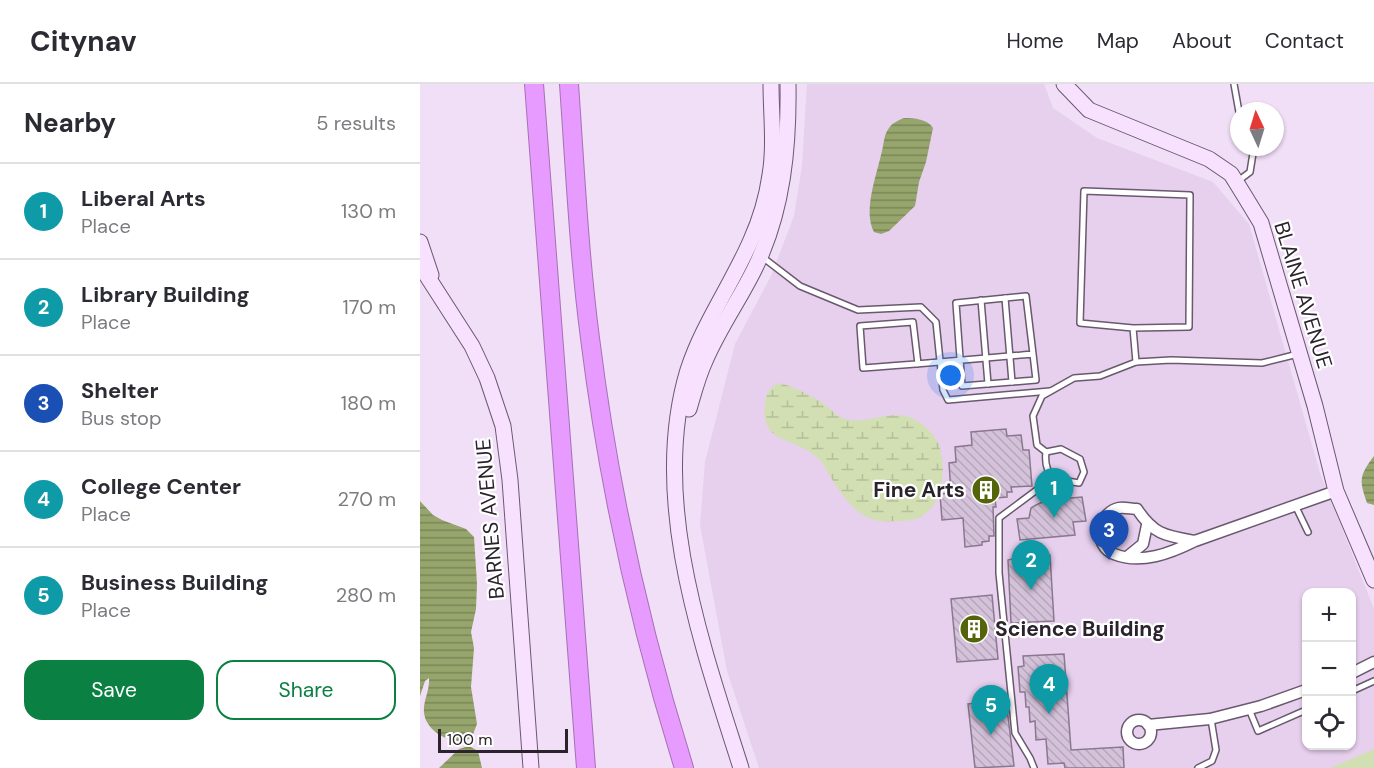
<!DOCTYPE html>
<meta charset="utf-8">
<style>
:root{--surface:#fff;--page:#f2f2f3;--text:#2b2b33;--muted:#7c7c81;--line:#e1e1e2;--accent:#0b8043}
body{margin:0;font-family:"DM Sans",sans-serif;background:var(--page);color:var(--text)}
.controls{position:absolute;right:18px;bottom:18px;display:grid;overflow:hidden;border-radius:12px;box-shadow:0 2px 4px #0004}
.controls button{width:54px;height:54px;display:grid;place-items:center;padding:0;border:0;border-bottom:2px solid var(--line);background:var(--surface);color:var(--text);font:30px sans-serif}
.compass{position:absolute;left:810px;top:18px;width:54px;height:54px;border-radius:50%;background:var(--surface);box-shadow:0 2px 4px #0004;rotate:356deg}
.scale{position:absolute;left:18px;bottom:15px;width:130px;box-sizing:border-box;padding-left:6px;border:3px solid #2a232c;border-top:0;font-size:16px;line-height:21px;white-space:nowrap;color:#2a232c;-webkit-text-stroke:4px #fff;paint-order:stroke}
.you{position:absolute;left:531px;top:292px;width:21px;height:21px;margin:-15px;border:4px solid #fff;border-radius:50%;background:#1a73e8;box-shadow:0 0 0 9px #1a73e833}
.badge{display:grid;place-items:center;width:39px;height:39px;border-radius:50%;background:var(--accent);color:#fff;font-size:20px;font-weight:700}
.pin{position:absolute;translate:-50% -50px;filter:drop-shadow(0 2px 3px #0008)}
.pin::after{content:'';position:absolute;top:32px;width:21px;height:18px;background:inherit;clip-path:polygon(0 0,100% 0,50% 100%)}
.list{margin:0;padding:0;list-style:none}
h2{display:flex;justify-content:space-between;align-items:center;height:78px;margin:0;padding:0 24px;font-size:26px}
h2 small{font-size:20px;font-weight:400;color:var(--muted)}
.list li{display:grid;grid-template-columns:39px 1fr auto;gap:18px;align-items:center;box-sizing:border-box;height:96px;padding:0 24px;border-top:2px solid var(--line)}
.list b{display:block;font-size:22px;white-space:nowrap}
.list p{margin:0;font-size:20px;white-space:nowrap;color:var(--muted)}
.list em{font-size:20px;font-style:normal;color:var(--muted)}
.actions{display:flex;gap:12px;padding:18px 24px}
.actions a{flex:1;padding:14px 0;border:2px solid var(--accent);border-radius:18px;text-align:center;font-size:21px;color:var(--accent)}
.actions .main{background:var(--accent);color:#fff}
.icon{flex:none;width:33px;height:33px;fill:none;stroke:currentColor;stroke-width:2;stroke-linecap:round;stroke-linejoin:round}
.map{position:relative;flex:none;width:954px;height:684px;overflow:hidden}
header{display:flex;align-items:center;gap:36px;box-sizing:border-box;height:84px;padding:0 30px;background:var(--surface);border-bottom:2px solid var(--line)}
header strong{font-size:28px}
nav{display:flex;gap:33px;margin-inline-start:auto;font-size:21px}
main{display:flex}
aside{flex:1;background:var(--surface)}
.map>svg:first-child{display:block}
.built{fill:#e7cfee;fill-rule:evenodd}
.wetland{fill:url(#wetland-marsh)}
.garden{fill:#d2dfb2}
.water{fill:url(#water-rules)}
.building{fill:url(#building-back-hatch);stroke:#89788e;stroke-width:1.5}
.lines{fill:none;stroke-linecap:round;stroke-linejoin:round}
.lane-casing{stroke:#69596e;stroke-width:8}
.street-casing{stroke:#69596e;stroke-width:13}
.secondary-casing{stroke:#69596e;stroke-width:17}
.highway-casing{stroke:#a571b4;stroke-width:20}
.lane{stroke:#fff;stroke-width:5}
.street{stroke:#fff;stroke-width:10}
.secondary{stroke:#f8e1ff;stroke-width:15}
.highway{stroke:#e79bfe;stroke-width:18}
.labels{text-anchor:middle;dominant-baseline:central;stroke-width:4.5;stroke-linejoin:round;paint-order:stroke}
.street-label{font-size:21px;fill:#2a232c;stroke:#fff}
.poi-label{font-size:21px;font-weight:bold;fill:#2a232c;stroke:#fff;text-anchor:end}
</style>
<header>
<strong>Citynav</strong>
<nav><a>Home</a><a>Map</a><a>About</a><a>Contact</a></nav>
</header>
<main>
<aside>
<h2>Nearby<small>5 results</small></h2>
<ul class="list">
<li><span class="badge" style="background:#0f9aa8">1</span><div><b>Liberal Arts</b><p>Place</p></div><em>130 m</em></li>
<li><span class="badge" style="background:#0f9aa8">2</span><div><b>Library Building</b><p>Place</p></div><em>170 m</em></li>
<li><span class="badge" style="background:#1a4fb4">3</span><div><b>Shelter</b><p>Bus stop</p></div><em>180 m</em></li>
<li><span class="badge" style="background:#0f9aa8">4</span><div><b>College Center</b><p>Place</p></div><em>270 m</em></li>
<li><span class="badge" style="background:#0f9aa8">5</span><div><b>Business Building</b><p>Place</p></div><em>280 m</em></li>
</ul>
<div class="actions"><a class="main">Save</a><a>Share</a></div>
</aside>
<div class="map">
<svg width="954" height="684" viewBox="0 0 954 684">
<defs>
<pattern id="wetland-marsh" width="20" height="14" patternUnits="userSpaceOnUse" patternTransform="scale(1.5)"><rect width="20" height="14" fill="#d2dfb2"/><path d="M1 5h8M5 5V1M11 12h8M15 12V8" fill="none" stroke="#b4bf99"/></pattern>
<pattern id="water-rules" width="6" height="5" patternUnits="userSpaceOnUse" patternTransform="scale(1.5)"><rect width="6" height="5" fill="#96a56c"/><path d="M0 2.5h6" fill="none" stroke="#7b8659"/></pattern>
<pattern id="building-back-hatch" width="6" height="6" patternUnits="userSpaceOnUse" patternTransform="scale(1.5)"><rect width="6" height="6" fill="#d4c2da"/><path d="M-1 5l2 2M0 0l6 6M5-1l2 2" fill="none" stroke="#b6a6bb"/></pattern>
</defs>
<rect width="100%" height="100%" fill="#f1def7"/>
<path class="built" d="M387 0H624L633 24 677 54 793 98 829 140 900 389 954 525V684H339L307 587 280 441 285 378 315 260 351 192 374 132 382 82ZM886 508H932V662H886Z"/>
<path class="wetland" d="M359 299C370 301 395 313 404 320 411 325 415 331 422 334 446 343 471 323 494 335 504 340 515 351 519 361 526 382 524 415 506 429 497 437 487 437 476 437 464 438 456 438 445 432 429 423 419 406 409 391 406 386 404 380 400 376 377 352 339 362 345 320 346 309 349 304 359 299Z"/>
<path class="garden" d="M954 665V684H910Z"/>
<g class="water">
<path d="M484 34C494 34 508 35 513 44L506 78 499 98 495 122 469 147 461 150 454 148C443 127 456 93 461 71 464 62 463 52 469 44 472 39 479 36 484 34Z"/>
<path d="M954 372V421L947 419C939 396 939 392 954 372Z"/>
<path d="M0 417 13 431 22 436 46 445 54 453 57 500 56 525 51 548 54 564 51 603 57 640 52 653C36 665 5 648 4 628 3 617 10 606 9 594L5 597 0 612Z"/>
<path d="M49 662 58 667 62 684H19L39 665Z"/>
</g>
<g class="building">
<path d="M586 345 587 352 601 351 603 366H609L612 402 591 403 592 408H587V413L575 414 576 423H573L574 452H569V457L562 458V461L545 463 543 434 522 436 520 410 531 409 529 379 536 378 535 363 552 361 551 348Z"/>
<path d="M662 413 666 437 653 438 655 451 600 456 597 435 609 434 611 424 616 421 627 416Z"/>
<path d="M622 467 623 472 630 471 634 537 591 539 588 476 600 473 599 469Z"/>
<path d="M572 511 578 575 537 578 531 515Z"/>
<path d="M644 570 651 666 703 663 704 684H645L644 679 628 680 626 655 616 656 615 637 610 638 609 623H606L605 608H600L598 583 604 582 603 572Z"/>
<path d="M586 616 594 682 555 684 548 620Z"/>
</g>
<g class="lines">
<g class="lane-casing">
<g id="lane">
<path d="M814 0 819 28"/>
<path d="M818 97 830 88 834 63"/>
<path d="M341 172 380 202 438 226 501 223 516 238 523 306 528 316 630 307"/>
<path d="M585 214 592 298"/>
<path d="M561 216 568 300"/>
<path d="M713 244 660 239 664 107 770 111 769 243 713 244 716 278"/>
<path d="M498 280 493 238 440 242 443 284C500 280 556 275 613 270L606 212 536 219 542 302 616 296 613 270"/>
<path d="M626 368C623 394 637 396 659 399L664 388 660 375 641 365 626 368 617 361 613 332 622 312 654 294 680 292 716 278 751 276 842 279 878 270"/>
<path d="M875 421 888 448"/>
<path d="M932 607 954 597"/>
<path d="M829 625 838 647 886 626"/>
<path d="M614 684 610 674 595 649 579 489V434L618 405 631 392"/>
<path d="M778 684 792 677 796 666 791 635"/>
</g>
</g>
<g class="street-casing">
<g id="street">
<path d="M775 457C746 452 734 451 717 425 712 425 704 423 699 424 677 429 673 462 694 470 721 481 751 469 775 457L916 407"/>
<path d="M707 473 723 460 727 441"/>
<path d="M932 589 954 578"/>
<circle cx="719" cy="648" r="12"/>
<path d="M728 641 790 635 841 622 886 606"/>
</g>
</g>
<g class="secondary-casing">
<g id="secondary">
<path d="M644 0 669 26 789 75 811 90 824 111 841 139 895 322 916 407 954 496"/>
<path d="M0 158 11 191"/>
<path d="M0 181 52 262 67 294 83 342 90 396 111 684"/>
<path d="M269 325C274 308 278 292 285 277 299 244 320 215 335 184 363 127 369 62 368 0"/>
<path d="M321 684C282 561 229 414 268 286 283 240 312 200 331 156 340 136 347 112 350 91 355 61 351 30 351 0"/>
</g>
</g>
<g class="highway-casing">
<g id="highway">
<path d="M114 0 166 684"/>
<path d="M149 0C155 85 159 170 170 254 188 399 220 544 264 684"/>
</g>
</g>
<use href="#lane" class="lane"/>
<use href="#street" class="street"/>
<use href="#secondary" class="secondary"/>
<use href="#highway" class="highway"/>
</g>
<defs>
<g id="building-disc" transform="scale(1.5)"><circle r="9.5" fill="#54640b" stroke="#fff"/><path d="M-4-6H4V6H1V3H-1V6H-4ZM-2.5-4.3h1.7v1.8h-1.7ZM.8-4.3h1.7v1.8H.8ZM-2.5-1h1.7V.8h-1.7ZM.8-1h1.7V.8H.8Z" fill="#fff"/></g>
</defs>
<g fill-rule="evenodd">
<use href="#building-disc" x="566" y="406"/>
<use href="#building-disc" x="554" y="545"/>
</g>
<g class="labels">
<g class="street-label">
<text transform="translate(883 211) rotate(73)">BLAINE AVENUE</text>
<text transform="translate(70 435) rotate(-95)">BARNES AVENUE</text>
</g>
<g class="poi-label">
<text x="545" y="406">Fine Arts</text>
<text x="575" y="545" text-anchor="start">Science Building</text>
</g>
</g>
</svg>
<div class="controls">
<button>+</button>
<button>−</button>
<button><svg class="icon" aria-label="locate" viewBox="0 0 24 24"><circle cx="12" cy="12" r="6"/><path d="M12 2v4M12 18v4M2 12h4M18 12h4"/></svg></button>
</div>
<svg class="compass" viewBox="-18 -18 36 36"><path d="M0-13l5 13h-10z" fill="#e53935"/><path d="M0 13l5-13h-10z" fill="#7c7c81"/></svg>
<div class="scale">100 m</div>
<div class="you"></div>
<div class="pin badge" style="left:634px;top:434px;background:#0f9aa8">1</div>
<div class="pin badge" style="left:611px;top:506px;background:#0f9aa8">2</div>
<div class="pin badge" style="left:689px;top:476px;background:#1a4fb4">3</div>
<div class="pin badge" style="left:629px;top:630px;background:#0f9aa8">4</div>
<div class="pin badge" style="left:571px;top:651px;background:#0f9aa8">5</div>
</div>
</main>
